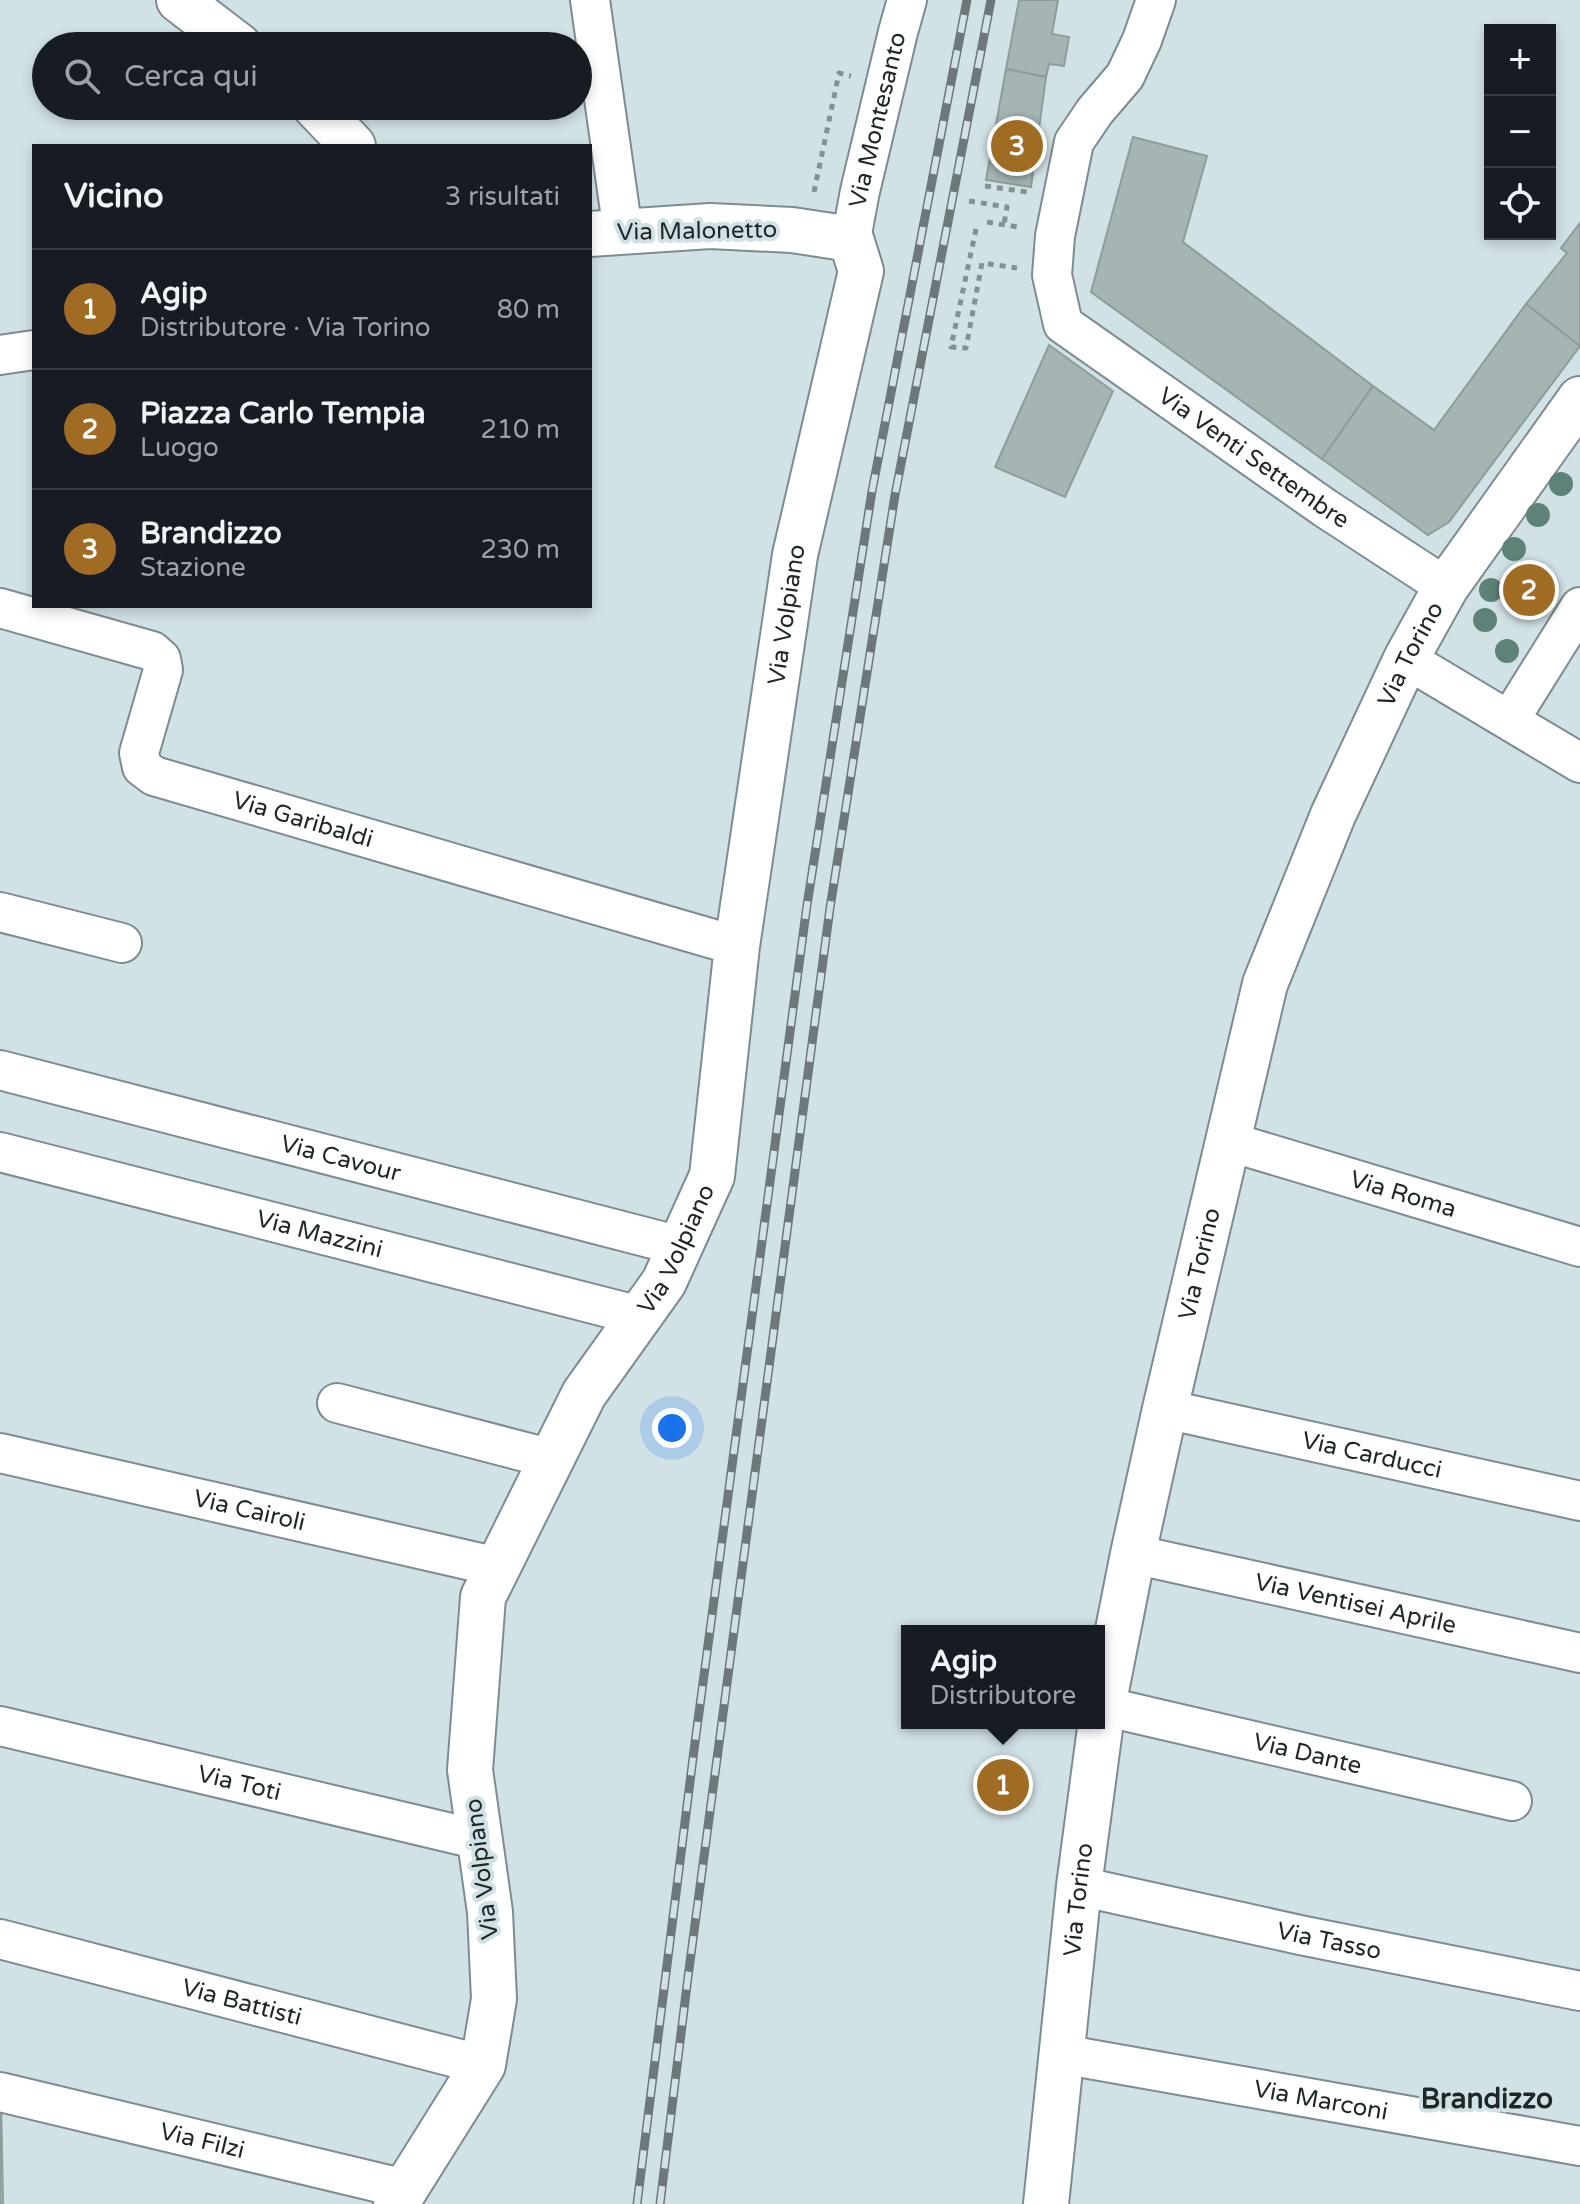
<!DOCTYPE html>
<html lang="it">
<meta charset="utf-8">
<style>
:root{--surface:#171b24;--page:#20242c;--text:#f1f3f6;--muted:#9ea1a6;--line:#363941;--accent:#a06c24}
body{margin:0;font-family:"Varela Round",sans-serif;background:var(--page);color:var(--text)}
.controls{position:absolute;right:24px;top:24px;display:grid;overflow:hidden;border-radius:0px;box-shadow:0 4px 12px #0003}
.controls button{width:72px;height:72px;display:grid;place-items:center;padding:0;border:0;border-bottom:2px solid var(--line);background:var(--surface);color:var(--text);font:40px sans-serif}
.you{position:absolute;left:672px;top:1428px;width:28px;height:28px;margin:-20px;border:6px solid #fff;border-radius:50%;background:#1a73e8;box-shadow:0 0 0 12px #1a73e833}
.badge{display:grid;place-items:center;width:52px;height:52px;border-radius:50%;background:var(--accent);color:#fff;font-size:26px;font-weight:700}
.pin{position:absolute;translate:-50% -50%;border:4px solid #fff;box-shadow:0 2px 8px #0006}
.popup{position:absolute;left:901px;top:1625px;width:204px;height:104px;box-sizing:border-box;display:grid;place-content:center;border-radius:0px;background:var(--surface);filter:drop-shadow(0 2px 6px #0005);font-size:26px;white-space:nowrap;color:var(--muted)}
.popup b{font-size:30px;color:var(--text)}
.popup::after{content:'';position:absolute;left:50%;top:100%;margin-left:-16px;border:16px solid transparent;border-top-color:var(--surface)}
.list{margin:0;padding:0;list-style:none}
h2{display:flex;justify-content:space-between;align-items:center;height:104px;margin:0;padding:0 32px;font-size:34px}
h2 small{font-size:26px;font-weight:400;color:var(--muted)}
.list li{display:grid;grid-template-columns:52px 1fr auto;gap:24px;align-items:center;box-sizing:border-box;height:120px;padding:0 32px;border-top:2px solid var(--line)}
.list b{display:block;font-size:30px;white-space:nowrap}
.list p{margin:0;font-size:26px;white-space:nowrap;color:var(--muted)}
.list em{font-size:26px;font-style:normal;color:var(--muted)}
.icon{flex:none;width:44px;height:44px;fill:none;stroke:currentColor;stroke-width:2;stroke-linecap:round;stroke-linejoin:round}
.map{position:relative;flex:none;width:1580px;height:2204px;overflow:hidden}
.search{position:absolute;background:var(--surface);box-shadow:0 4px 12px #0003;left:32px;top:32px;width:560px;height:88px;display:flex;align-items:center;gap:20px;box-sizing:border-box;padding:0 28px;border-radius:44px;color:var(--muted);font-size:30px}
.panel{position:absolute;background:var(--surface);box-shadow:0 4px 12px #0003;left:32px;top:144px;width:560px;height:464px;border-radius:0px}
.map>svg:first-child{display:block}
.building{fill:#a5b5b3;stroke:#8d9d9b;stroke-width:2}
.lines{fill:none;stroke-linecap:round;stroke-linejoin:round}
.street-casing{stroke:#7d8c90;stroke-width:42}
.secondary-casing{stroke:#7d8c90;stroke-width:48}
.path{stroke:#849193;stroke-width:5;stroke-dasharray:6 6;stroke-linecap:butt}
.street{stroke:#fff;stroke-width:38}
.secondary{stroke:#fff;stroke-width:44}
.rail-casing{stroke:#6c787a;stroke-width:9}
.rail{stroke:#d1e2e6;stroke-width:6;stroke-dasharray:18;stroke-linecap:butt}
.tree{fill:#5e8277}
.labels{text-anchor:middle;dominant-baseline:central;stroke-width:8;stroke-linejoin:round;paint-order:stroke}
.street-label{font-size:24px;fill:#1f2627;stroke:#d1e2e6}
.quarter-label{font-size:28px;font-weight:bold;fill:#1f2627;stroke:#d1e2e6}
</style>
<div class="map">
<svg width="1580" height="2204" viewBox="0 0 1580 2204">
<rect width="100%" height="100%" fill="#d1e2e6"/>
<g class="building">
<path d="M1019 0H1058L1052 34 1069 37 1064 66 1049 64 1046 77 1006 69Z"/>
<path d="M1006 69 1046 77 1031 187 986 180Z"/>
<path d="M1133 137 1207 156 1183 242 1373 386 1322 459 1091 292Z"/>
<path d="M1580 223V346L1526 304 1567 253 1561 248Z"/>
<path d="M1526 304 1580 346 1449 522 1428 535 1322 459 1373 386 1434 430Z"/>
<path d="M1049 345 1113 391 1065 497 995 467Z"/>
<path d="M0 2099H1L3 2204H0Z"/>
</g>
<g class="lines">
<g class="street-casing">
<g id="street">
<path d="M590 0 623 232"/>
<path id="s1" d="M1156 0 1142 40 1125 76 1095 111 1074 142 1055 236 1052 275 1063 324 1325 508 1446 587"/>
<path id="s2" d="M851 239 860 191 898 32 907 0"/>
<path d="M0 355 34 350"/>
<path id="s3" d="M0 608 152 651 161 659 163 670 139 753 142 767 154 776 737 946"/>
<path d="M1406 659 1580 763"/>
<path d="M1510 719 1580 607"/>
<path d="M0 912 122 943"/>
<path id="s4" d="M0 1070 680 1246"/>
<path id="s5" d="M1227 1141 1580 1247"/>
<path id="s6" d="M0 1152 640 1316"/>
<path d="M337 1403 552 1459"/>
<path id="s7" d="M1165 1409 1580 1501"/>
<path id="s8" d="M0 1453 498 1567"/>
<path id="s9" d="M1133 1554 1580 1653"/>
<path id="s10" d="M1103 1706 1512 1801"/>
<path id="s11" d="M0 1726 480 1840"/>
<path id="s12" d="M1079 1886 1300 1935 1580 1991"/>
<path id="s13" d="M0 1939 483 2065"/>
<path id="s14" d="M1061 2054 1580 2146"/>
<path id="s15" d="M0 2092 405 2189"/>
</g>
</g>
<g class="secondary-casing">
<g id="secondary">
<path d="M179 0 239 46"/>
<path d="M315 106 353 146"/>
<path id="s16" d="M396 2204 483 2065 494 1999 490 1912 470 1770 483 1597 584 1394 664 1282 712 1176 737 946 795 555 861 271 851 239 792 230 710 226 590 234"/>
<path id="s17" d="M1046 2204 1079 1886 1103 1706 1133 1554 1165 1409 1265 984 1333 815 1406 659 1446 587 1580 399"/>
</g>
</g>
<g class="path">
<path d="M985 186 1027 192"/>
<path d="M814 192 839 73 851 76"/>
<path d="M969 201 1007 207 1004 224"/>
<path d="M987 222 1018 227"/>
<path d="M976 229 951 347 966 348 982 263 1017 268"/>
</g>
<use href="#street" class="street"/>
<use href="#secondary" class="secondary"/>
<g class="rail-casing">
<g id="rail">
<path d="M637 2204 694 1750 807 905 872 491 967 0"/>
<path d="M660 2204 688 1977 830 908 895 495 991 0"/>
</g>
</g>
<use href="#rail" class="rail"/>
</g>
<g class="tree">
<circle cx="1561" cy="484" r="12"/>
<circle cx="1538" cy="515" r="12"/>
<circle cx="1514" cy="549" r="12"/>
<circle cx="1491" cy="590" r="12"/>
<circle cx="1485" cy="620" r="12"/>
<circle cx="1507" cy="651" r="12"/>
</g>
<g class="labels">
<g class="street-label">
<text stroke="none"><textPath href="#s2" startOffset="122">Via Montesanto</textPath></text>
<text transform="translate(697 231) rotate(-1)">Via Malonetto</text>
<text stroke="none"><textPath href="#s1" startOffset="584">Via Venti Settembre</textPath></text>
<text stroke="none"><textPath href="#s16" startOffset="1682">Via Volpiano</textPath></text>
<text stroke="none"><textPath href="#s17" startOffset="1602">Via Torino</textPath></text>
<text stroke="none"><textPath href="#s3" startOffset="452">Via Garibaldi</textPath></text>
<text stroke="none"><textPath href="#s4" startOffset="352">Via Cavour</textPath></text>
<text stroke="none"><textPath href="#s5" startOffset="184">Via Roma</textPath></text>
<text stroke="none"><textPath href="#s6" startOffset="330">Via Mazzini</textPath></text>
<text stroke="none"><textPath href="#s16" startOffset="1034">Via Volpiano</textPath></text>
<text stroke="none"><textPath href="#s17" startOffset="954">Via Torino</textPath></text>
<text stroke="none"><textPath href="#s7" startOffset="212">Via Carducci</textPath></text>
<text stroke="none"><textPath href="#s8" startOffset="256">Via Cairoli</textPath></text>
<text stroke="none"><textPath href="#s9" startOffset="228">Via Ventisei Aprile</textPath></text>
<text stroke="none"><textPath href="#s10" startOffset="210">Via Dante</textPath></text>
<text stroke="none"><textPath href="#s11" startOffset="246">Via Toti</textPath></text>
<text transform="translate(482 1869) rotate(-97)">Via Volpiano</text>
<text stroke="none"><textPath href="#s17" startOffset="306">Via Torino</textPath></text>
<text stroke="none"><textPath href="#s12" startOffset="256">Via Tasso</textPath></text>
<text stroke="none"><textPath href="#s13" startOffset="250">Via Battisti</textPath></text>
<text stroke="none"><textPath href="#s14" startOffset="264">Via Marconi</textPath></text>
<text stroke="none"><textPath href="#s15" startOffset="208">Via Filzi</textPath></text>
</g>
<g class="quarter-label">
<text x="1487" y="2099">Brandizzo</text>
</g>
</g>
</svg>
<div class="controls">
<button>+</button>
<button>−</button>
<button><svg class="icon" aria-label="locate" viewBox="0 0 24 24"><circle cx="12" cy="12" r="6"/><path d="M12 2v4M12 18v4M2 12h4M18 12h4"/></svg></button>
</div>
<div class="you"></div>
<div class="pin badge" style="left:1003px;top:1785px">1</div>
<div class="popup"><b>Agip</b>Distributore</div>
<div class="pin badge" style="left:1529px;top:590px">2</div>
<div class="pin badge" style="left:1017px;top:146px">3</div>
<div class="search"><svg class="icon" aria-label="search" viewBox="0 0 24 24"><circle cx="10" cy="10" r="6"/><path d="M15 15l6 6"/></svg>Cerca qui</div>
<section class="panel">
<h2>Vicino<small>3 risultati</small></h2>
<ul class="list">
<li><span class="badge">1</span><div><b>Agip</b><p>Distributore · Via Torino</p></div><em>80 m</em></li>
<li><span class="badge">2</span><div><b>Piazza Carlo Tempia</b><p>Luogo</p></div><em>210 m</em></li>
<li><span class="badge">3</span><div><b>Brandizzo</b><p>Stazione</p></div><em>230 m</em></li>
</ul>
</section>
</div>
